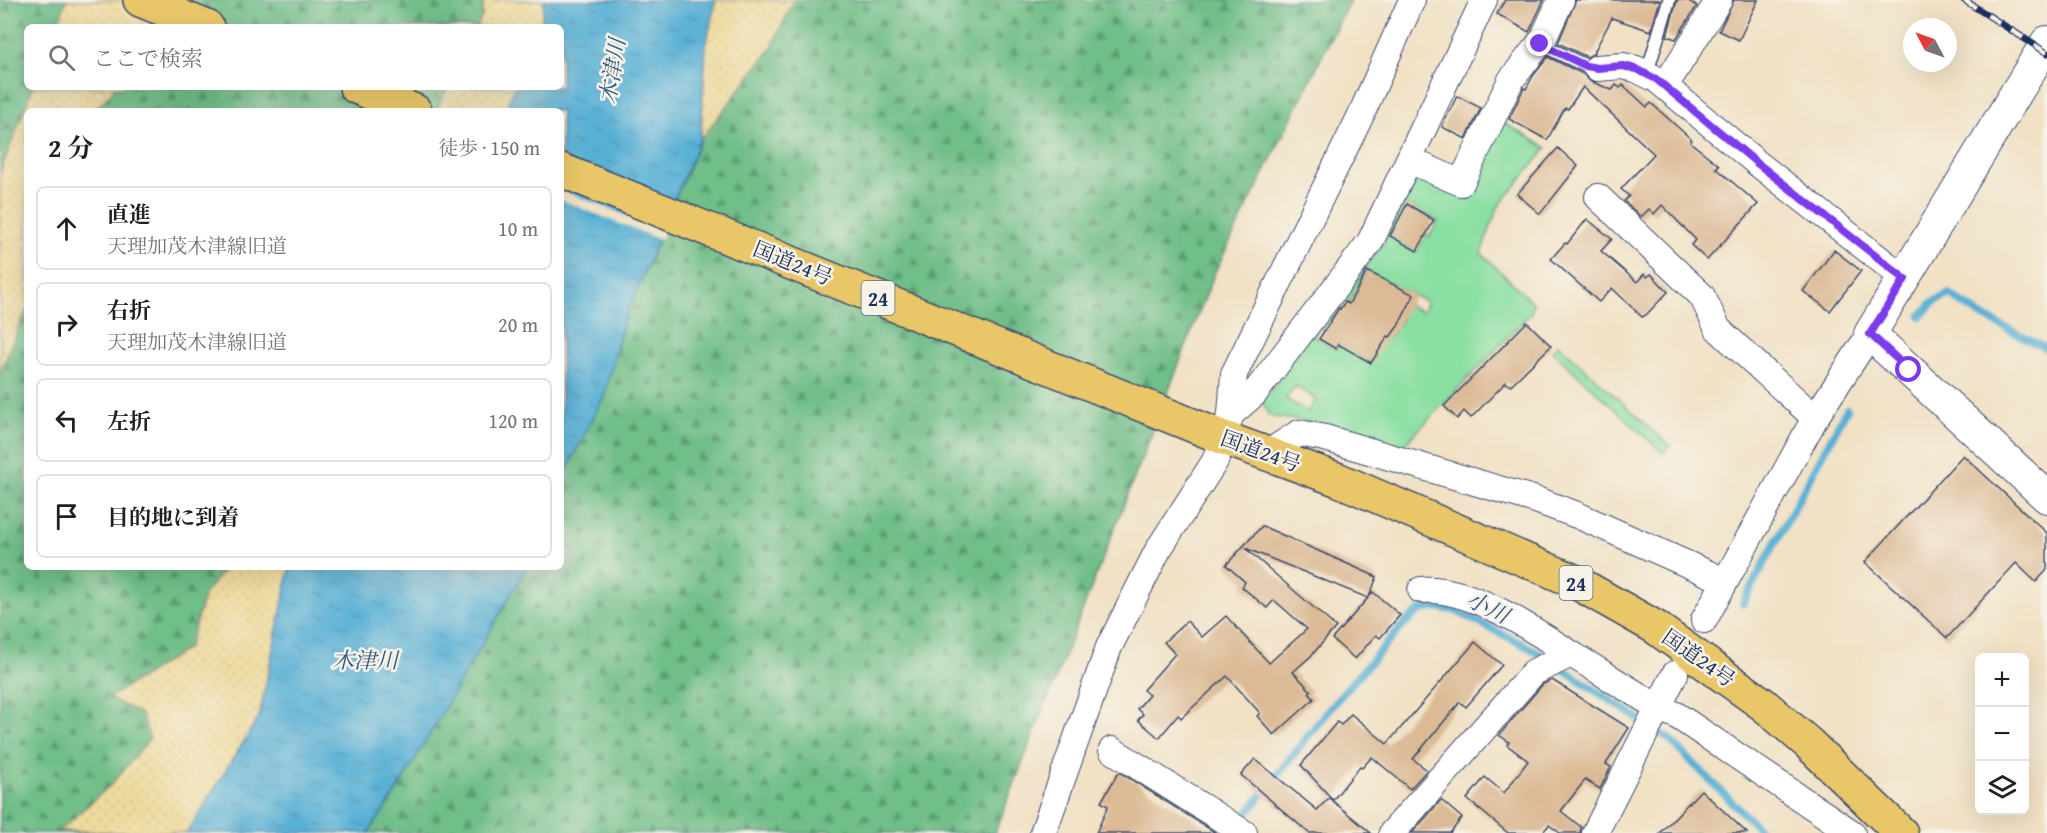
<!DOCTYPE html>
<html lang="ja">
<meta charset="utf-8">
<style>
:root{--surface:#fff;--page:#f2f2f2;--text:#202124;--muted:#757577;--line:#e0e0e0}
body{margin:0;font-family:"Gentium Book Plus","Noto Serif JP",serif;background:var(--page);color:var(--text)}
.controls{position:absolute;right:18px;bottom:18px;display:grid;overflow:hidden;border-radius:9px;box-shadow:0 6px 24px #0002}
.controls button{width:54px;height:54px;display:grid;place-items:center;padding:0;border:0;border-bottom:2px solid var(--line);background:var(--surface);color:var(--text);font:30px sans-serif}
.compass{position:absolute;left:1903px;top:18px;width:54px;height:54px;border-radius:50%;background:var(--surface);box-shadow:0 6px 24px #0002;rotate:311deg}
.stop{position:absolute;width:18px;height:18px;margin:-14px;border:4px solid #7c3aed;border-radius:50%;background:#fff}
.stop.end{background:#7c3aed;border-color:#fff;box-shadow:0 2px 6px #0008}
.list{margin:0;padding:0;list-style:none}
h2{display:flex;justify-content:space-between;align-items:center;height:78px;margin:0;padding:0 24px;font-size:26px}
h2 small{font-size:20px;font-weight:400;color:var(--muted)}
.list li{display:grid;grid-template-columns:39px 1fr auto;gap:18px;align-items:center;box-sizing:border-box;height:84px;margin:0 12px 12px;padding:0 12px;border:2px solid var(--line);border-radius:9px}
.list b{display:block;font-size:22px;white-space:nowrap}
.list p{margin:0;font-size:20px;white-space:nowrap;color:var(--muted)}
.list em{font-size:20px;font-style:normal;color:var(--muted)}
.icon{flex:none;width:33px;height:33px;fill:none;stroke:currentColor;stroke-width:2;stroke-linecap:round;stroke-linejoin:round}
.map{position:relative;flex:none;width:2047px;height:833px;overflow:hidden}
.search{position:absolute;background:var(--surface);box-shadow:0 6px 24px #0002;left:24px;top:24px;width:540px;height:66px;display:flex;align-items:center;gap:15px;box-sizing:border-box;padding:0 21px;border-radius:9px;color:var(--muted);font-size:22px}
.panel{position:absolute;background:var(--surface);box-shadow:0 6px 24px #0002;left:24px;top:108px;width:540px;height:462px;border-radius:9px}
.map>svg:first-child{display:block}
.green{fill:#8adfa2;stroke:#528780;stroke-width:1.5;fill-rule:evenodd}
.forest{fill:url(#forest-firs);stroke:#457673;stroke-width:1.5}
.sand{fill:url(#sand-dots);stroke:#84847e;stroke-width:1.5}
.water{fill:url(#water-ripples);stroke:#3a709a;stroke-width:1.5}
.pier{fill:#f1e1c5}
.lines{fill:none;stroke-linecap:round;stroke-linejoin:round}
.stream{stroke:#58b0d5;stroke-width:8}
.building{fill:#dcba95}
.service-casing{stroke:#3b4a6d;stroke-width:15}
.minor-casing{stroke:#3b4a6d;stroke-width:28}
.tertiary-casing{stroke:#3b4a6d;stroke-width:34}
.trunk-casing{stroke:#3b4a6d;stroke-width:36}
.service{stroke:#fff;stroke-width:12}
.minor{stroke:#fff;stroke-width:26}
.tertiary{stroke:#fff;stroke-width:32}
.trunk{stroke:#e9c769;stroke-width:33}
.rail-casing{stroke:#1b2f5e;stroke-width:7}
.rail{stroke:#f7f3e8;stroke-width:4.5;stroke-dasharray:14;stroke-linecap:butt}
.route{stroke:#7c3aed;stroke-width:8}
.labels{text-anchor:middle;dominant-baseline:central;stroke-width:5;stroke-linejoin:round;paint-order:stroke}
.shield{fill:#f7f3e8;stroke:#5d6a87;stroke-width:1.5}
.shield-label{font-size:20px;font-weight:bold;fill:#1b2f5e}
.street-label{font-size:21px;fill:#1b2f5e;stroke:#f7f3e8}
.water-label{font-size:22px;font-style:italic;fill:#2d5682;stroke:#f7f3e8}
</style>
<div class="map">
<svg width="2047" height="833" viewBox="0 0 2047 833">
<defs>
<pattern id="forest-firs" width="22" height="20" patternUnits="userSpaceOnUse" patternTransform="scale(1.5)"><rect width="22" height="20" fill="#6fbe88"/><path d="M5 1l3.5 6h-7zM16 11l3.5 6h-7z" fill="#5a9b72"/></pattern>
<pattern id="sand-dots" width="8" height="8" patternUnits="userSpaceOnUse" patternTransform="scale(1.5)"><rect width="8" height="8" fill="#eeda9e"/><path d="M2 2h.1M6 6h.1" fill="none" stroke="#ccbb8a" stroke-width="1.8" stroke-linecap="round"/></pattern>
<pattern id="water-ripples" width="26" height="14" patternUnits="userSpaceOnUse" patternTransform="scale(1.5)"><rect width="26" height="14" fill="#58b0d5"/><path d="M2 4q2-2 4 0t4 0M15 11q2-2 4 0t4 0" fill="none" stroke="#4890b0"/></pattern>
</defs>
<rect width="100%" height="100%" fill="#f7f3e8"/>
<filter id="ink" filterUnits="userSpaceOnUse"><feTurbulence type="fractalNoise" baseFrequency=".0167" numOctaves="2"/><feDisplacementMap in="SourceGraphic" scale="12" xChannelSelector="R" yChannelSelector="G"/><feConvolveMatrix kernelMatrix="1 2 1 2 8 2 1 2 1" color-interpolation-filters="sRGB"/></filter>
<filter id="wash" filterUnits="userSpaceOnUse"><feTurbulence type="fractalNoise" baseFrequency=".008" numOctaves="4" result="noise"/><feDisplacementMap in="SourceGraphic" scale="24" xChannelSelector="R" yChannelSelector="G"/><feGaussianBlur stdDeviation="1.35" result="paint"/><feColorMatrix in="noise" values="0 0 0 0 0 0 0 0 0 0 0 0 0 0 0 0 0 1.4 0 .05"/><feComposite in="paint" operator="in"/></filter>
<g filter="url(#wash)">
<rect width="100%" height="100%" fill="#f1e1c5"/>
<g class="green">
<path d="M1499 120 1547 148 1498 207 1481 253 1534 304 1531 313 1402 447 1323 424 1269 416 1262 401 1342 292 1348 293 1383 244 1417 173 1464 192ZM1407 205 1438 221 1430 236 1426 234 1417 251 1390 235ZM1366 271 1427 302 1422 312 1400 301 1394 313 1403 317 1398 326 1350 302ZM1345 302 1394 331 1390 337 1378 330 1375 357 1370 363 1357 355 1359 351 1341 340 1336 349 1314 336 1320 327 1325 330 1338 308 1340 309ZM1295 386 1316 399 1308 412 1286 399Z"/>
<path d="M1558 344 1670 446 1663 453 1552 351Z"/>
</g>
<g class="forest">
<path d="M0 0H67L56 27H27V87H33L0 173Z"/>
<path d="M160 0H484L482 17 477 27H150Z"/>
<path d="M794 0H1350L1215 272 995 833H836L828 829 815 833H368L393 797 527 567H561V482L605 393 624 320 701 139 770 50Z"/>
<path d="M116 87H448L436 111H94Z"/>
<path d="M27 308V567H226L205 593 188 648 109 698 142 714 150 738 111 785 61 831 108 833H0V372Z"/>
</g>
<g class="sand">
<path d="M67 0H160L150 27H56Z"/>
<path d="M484 0H544L542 19 539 27H477L482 16Z"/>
<path d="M716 0H794L770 50 701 139 706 44Z"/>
<path d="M33 87H116L94 111H27V308L0 372V173Z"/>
<path d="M448 87H515L505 111H436Z"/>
<path d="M226 567H290L259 717 187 833 59 831 111 785 150 738 141 714 109 698 188 648 205 593Z"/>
</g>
<g class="water">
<path d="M544 0H716L706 44 700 139 624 320 605 393 561 482V111H505L515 87H561V27H539L542 19Z"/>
<path d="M290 567H527L393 797 368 833H187L259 717Z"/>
</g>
<path class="pier" d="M561 190 665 231 661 240 561 200Z"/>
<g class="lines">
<g class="stream">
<path d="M1921 316 1932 303 1949 294 1982 316 2047 349"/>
<path d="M1743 603 1847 409"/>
<path d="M1558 666 1668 738 1763 833"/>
<path d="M1238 825 1330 708 1404 624 1419 611 1434 607 1454 610 1532 649 1548 659"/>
</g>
</g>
<g id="blocks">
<g class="building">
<path d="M1505 0H1544L1529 32 1497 14Z"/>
<path d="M1576 0H1660L1651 31 1612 18 1593 54 1587 57 1558 43Z"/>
<path d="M1677 0H1687L1697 6 1676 39 1667 36Z"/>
<path d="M1734 0H1758L1739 40 1719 31Z"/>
<path d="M1548 57 1583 74 1590 81 1612 90 1616 85 1620 88 1623 85 1647 107 1651 103 1692 140 1690 142 1719 165 1716 168 1758 204 1707 260 1691 245 1696 240 1662 205 1654 214 1649 209 1641 217 1624 201 1629 196 1621 189 1654 154 1583 87 1568 109 1565 108 1547 140 1509 119 1524 88 1526 89 1533 76Z"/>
<path d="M1457 96 1481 108 1466 139 1442 127Z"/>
<path d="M1558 148 1578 166 1540 214 1517 194Z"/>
<path d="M1407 204 1434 220 1417 251 1390 236Z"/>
<path d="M1587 219 1612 239 1601 251 1637 282 1644 274 1647 277 1651 274 1668 292 1646 315 1642 317 1612 288 1599 302 1551 259 1565 243 1567 244Z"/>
<path d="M1834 250 1861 271 1830 311 1803 291Z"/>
<path d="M1367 271 1414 295 1398 326 1390 337 1388 336 1371 363 1338 344 1336 349 1319 339 1339 308 1340 309 1345 302 1349 304Z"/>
<path d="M1527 322 1551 346 1510 386 1506 382 1471 418 1464 411 1457 419 1444 406Z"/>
<path d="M1963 455 2047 533V570L2036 582 2016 563 1947 638 1865 562Z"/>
<path d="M1262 526 1377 577 1369 597 1373 592 1400 615 1380 638 1376 635 1355 659 1332 639 1368 598 1245 548 1336 627 1311 656 1293 672 1311 691 1309 693 1314 699 1274 735 1257 716 1260 713 1227 676 1181 718 1178 715 1159 738 1138 720 1143 714 1137 709 1149 695 1143 690 1175 654 1164 642 1187 621 1202 637 1226 616 1269 663 1307 629 1274 600 1267 608 1242 587 1245 582 1226 565Z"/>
<path d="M1475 642 1502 665 1466 707 1460 702 1413 759 1427 770 1410 789 1372 757 1362 768 1360 766 1333 800 1301 765 1337 722 1341 725 1351 714 1387 744Z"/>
<path d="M1552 680 1629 728 1606 764 1611 767 1600 789 1585 780 1561 811 1581 827 1580 833H1560L1549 825 1542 833H1508L1467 799 1485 777 1504 793 1528 761 1507 745 1509 742 1499 735 1543 684Z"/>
<path d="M1255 759 1317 810 1329 798 1371 833H1309L1241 775Z"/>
<path d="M1118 773H1121L1216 833H1096L1108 806 1101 802Z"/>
<path d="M1701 790 1747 833H1660Z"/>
<path d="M1441 800 1462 818 1450 833H1412Z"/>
</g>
</g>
</g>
<g filter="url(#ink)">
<use href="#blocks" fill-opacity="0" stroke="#3b4a6d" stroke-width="1.5"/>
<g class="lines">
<g class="service-casing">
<g id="service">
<path d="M1540 44 1586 66 1597 68"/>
<path d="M1647 73 1669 0"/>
</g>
</g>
<g class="minor-casing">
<g id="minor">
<path d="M1597 68 1623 66 1636 69 1656 79 1757 163 1905 279"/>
<path d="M1665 86 1719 0"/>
<path d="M1409 160 1461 183 1511 80 1543 39 1561 0"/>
<path d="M1598 197 1702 296 1718 329 1815 418"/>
<path d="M1231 414 1254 394 1370 242 1484 0"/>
<path d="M1268 453 1299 433 1325 438 1536 500 1577 515 1725 581"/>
<path d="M1421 590C1471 586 1535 631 1576 657 1604 674 1631 691 1659 708L1676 715 1852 833"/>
<path d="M1704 620 1815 418 1870 334"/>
<path d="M1112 750 1244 833"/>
<path d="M1043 833 1109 647 1158 550 1215 461 1231 414 1234 374 1360 117 1412 0"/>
<path d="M1392 833 1534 672 1571 654"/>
<path d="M1595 833 1675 674"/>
</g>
</g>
<g class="tertiary-casing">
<path id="tertiary" d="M2047 42 1870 334 2047 497"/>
</g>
<g class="trunk-casing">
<g id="trunk">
<path d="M140 0 207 27"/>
<path d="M356 87 415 111"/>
<path d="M561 170 1224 438 1339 480 1572 580 1655 627 1764 705 1809 744 1901 833"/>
</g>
</g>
<use href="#service" class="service"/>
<use href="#minor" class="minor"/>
<use href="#tertiary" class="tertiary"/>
<use href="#trunk" class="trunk"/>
<g class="rail-casing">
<path id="rail" d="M1964 0 2047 53"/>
</g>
<use href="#rail" class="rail"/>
</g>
</g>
<g class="lines" filter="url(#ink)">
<path class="route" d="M1540 44 1586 66 1597 68 1623 66 1636 69 1656 79 1757 163 1905 279 1870 334 1909 370"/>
</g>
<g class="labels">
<g class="shield">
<rect x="861.5" y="281" width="33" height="34" rx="4.5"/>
<rect x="1559.5" y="566" width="33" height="34" rx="4.5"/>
</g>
<g class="shield-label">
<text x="878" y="298">24</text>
<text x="1576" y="583">24</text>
</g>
<g class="street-label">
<text transform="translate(793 263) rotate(22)">国道24号</text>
<text transform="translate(1261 451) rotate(20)">国道24号</text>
<text transform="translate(1699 658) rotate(35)">国道24号</text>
</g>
<g class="water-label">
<text transform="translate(612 71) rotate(-81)">木津川</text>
<text transform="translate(1488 607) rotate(26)">小川</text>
<text x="365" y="660">木津川</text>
</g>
</g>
</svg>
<div class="controls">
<button>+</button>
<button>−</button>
<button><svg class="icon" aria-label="layers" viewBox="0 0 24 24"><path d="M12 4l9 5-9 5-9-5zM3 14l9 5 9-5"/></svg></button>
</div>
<svg class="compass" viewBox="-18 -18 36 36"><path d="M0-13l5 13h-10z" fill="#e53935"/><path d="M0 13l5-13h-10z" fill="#757577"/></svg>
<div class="stop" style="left:1909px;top:370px"></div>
<div class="stop end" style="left:1540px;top:44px"></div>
<div class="search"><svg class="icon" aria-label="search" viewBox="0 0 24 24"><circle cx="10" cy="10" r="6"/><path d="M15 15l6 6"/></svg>ここで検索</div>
<section class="panel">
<h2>2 分<small>徒歩 · 150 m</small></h2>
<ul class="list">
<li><svg class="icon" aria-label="ahead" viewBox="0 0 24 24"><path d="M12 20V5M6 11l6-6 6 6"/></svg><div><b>直進</b><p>天理加茂木津線旧道</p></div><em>10 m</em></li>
<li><svg class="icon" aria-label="right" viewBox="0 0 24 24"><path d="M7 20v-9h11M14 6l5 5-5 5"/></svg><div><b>右折</b><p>天理加茂木津線旧道</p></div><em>20 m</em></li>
<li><svg class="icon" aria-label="left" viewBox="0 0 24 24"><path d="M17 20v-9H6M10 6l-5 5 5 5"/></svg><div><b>左折</b></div><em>120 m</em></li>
<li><svg class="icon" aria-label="arrive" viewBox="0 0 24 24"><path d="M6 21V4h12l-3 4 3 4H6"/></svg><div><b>目的地に到着</b></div></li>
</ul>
</section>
</div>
